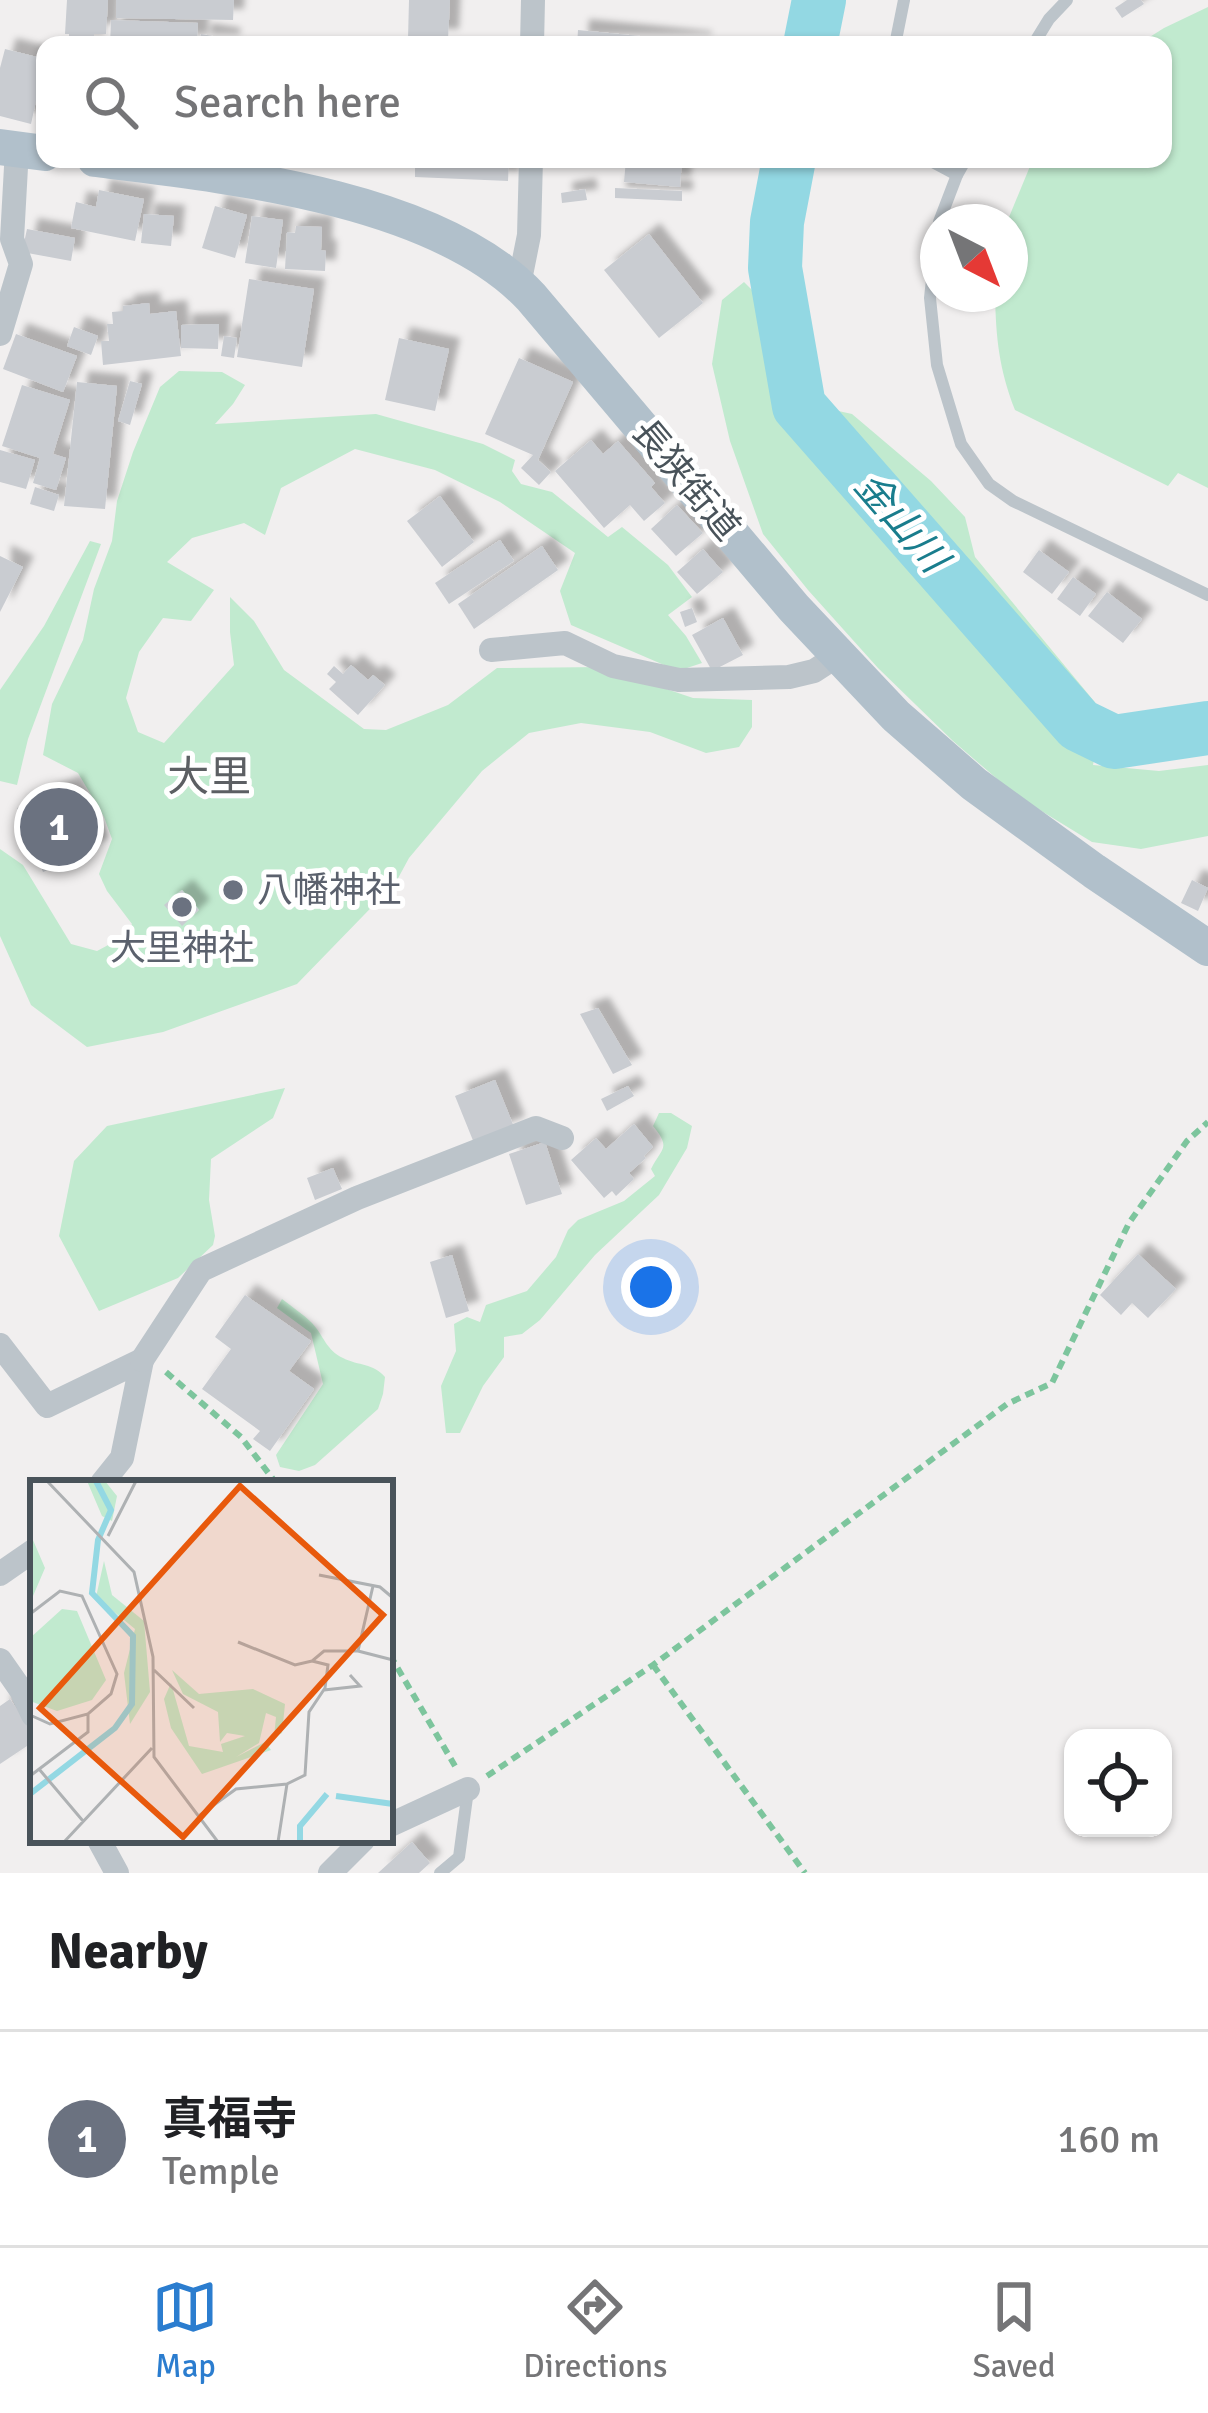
<!DOCTYPE html>
<meta charset="utf-8">
<style>
:root{--surface:#fff;--page:#f2f2f2;--text:#202124;--muted:#757577;--line:#e0e0e0;--accent:#2b7dcf}
body{margin:0;font-family:Signika,"Noto Sans JP",sans-serif;background:var(--page);color:var(--text)}
.controls{position:absolute;right:36px;bottom:36px;display:grid;overflow:hidden;border-radius:24px;box-shadow:0 3px 9px #0004}
.controls button{width:108px;height:108px;display:grid;place-items:center;padding:0;border:0;border-bottom:3px solid var(--line);background:var(--surface);color:var(--text);font:60px sans-serif}
.compass{position:absolute;left:920px;top:204px;width:108px;height:108px;border-radius:50%;background:var(--surface);box-shadow:0 3px 9px #0004;rotate:138deg}
.you{position:absolute;left:651px;top:1287px;width:42px;height:42px;margin:-30px;border:9px solid #fff;border-radius:50%;background:#1a73e8;box-shadow:0 0 0 18px #1a73e833}
.badge{display:grid;place-items:center;width:78px;height:78px;border-radius:50%;background:var(--accent);color:#fff;font-size:39px;font-weight:700}
.pin{position:absolute;translate:-50% -50%;border:6px solid #fff;box-shadow:0 3px 12px #0006}
.list{margin:0;padding:0;list-style:none}
h2{display:flex;justify-content:space-between;align-items:center;height:156px;margin:0;padding:0 48px;font-size:51px}
h2 small{font-size:39px;font-weight:400;color:var(--muted)}
.list li{display:grid;grid-template-columns:78px 1fr auto;gap:36px;align-items:center;box-sizing:border-box;height:216px;padding:0 48px;border-top:3px solid var(--line)}
.list b{display:block;font-size:45px;white-space:nowrap}
.list p{margin:0;font-size:39px;white-space:nowrap;color:var(--muted)}
.list em{font-size:39px;font-style:normal;color:var(--muted)}
.icon{flex:none;width:66px;height:66px;fill:none;stroke:currentColor;stroke-width:2;stroke-linecap:round;stroke-linejoin:round}
.map{position:relative;flex:none;width:1208px;height:1873px;overflow:hidden}
.search{position:absolute;background:var(--surface);box-shadow:0 3px 9px #0004;left:36px;right:36px;top:36px;height:132px;display:flex;align-items:center;gap:30px;box-sizing:border-box;padding:0 42px;border-radius:24px;color:var(--muted);font-size:45px}
.sheet{height:372px;background:var(--surface)}
nav{display:flex;justify-content:space-around;align-items:center;box-sizing:border-box;height:168px;border-top:3px solid var(--line);background:var(--surface);font-size:33px;color:var(--muted)}
nav a{display:grid;justify-items:center;gap:6px}
nav .on{color:var(--accent)}
.map>svg:first-child{display:block}
.green{fill:#c1eacf}
.lines{fill:none;stroke-linecap:round;stroke-linejoin:round}
.river{stroke:#93d8e3;stroke-width:54}
.building{fill:#c9ccd1;filter:url(#shadow)}
.path{stroke:#7dc59d;stroke-width:6;stroke-dasharray:9 6;stroke-linecap:butt}
.service{stroke:#bcc4ca;stroke-width:12}
.minor{stroke:#bcc4ca;stroke-width:24}
.primary{stroke:#b1c0cb;stroke-width:36}
.worship-dot{fill:#6b7280;stroke:#fff;stroke-width:4.5}
.labels{text-anchor:middle;dominant-baseline:central;stroke-width:10;stroke-linejoin:round;paint-order:stroke}
.street-label{font-size:36px;fill:#49535a;stroke:#fff}
.worship-label{font-size:36px;fill:#5b616d;stroke:#fff;text-anchor:start}
.water-label{font-size:39px;font-style:italic;fill:#197d8d;stroke:#fff}
.quarter-label{font-size:42px;fill:#5c5f63;stroke:#fff}
.inset-river{fill:none;stroke:#93d8e3;stroke-width:6}
.inset-road{fill:none;stroke:#aeb1b3;stroke-width:3}
.view{fill:#e8590c;fill-opacity:0.15;stroke:#e8590c;stroke-width:6}
.inset-edge{fill:none;stroke:#49535a;stroke-width:6}
</style>
<div class="map">
<svg width="1208" height="1873" viewBox="0 0 1208 1873">
<defs>
<filter id="shadow"><feDropShadow dx="11" dy="-11" stdDeviation="3" flood-color="#0004"/></filter>
</defs>
<rect width="100%" height="100%" fill="#f1efef"/>
<g class="green">
<path d="M1208 7V488L1178 473 1168 486 1015 410C999 369 996 338 995 295L1010 294V222H1007L1033 159H1163V45H1137L1164 28Z"/>
<path d="M744 282 764 302 778 367 825 408 852 414 931 481 965 517 975 557 1103 712 1093 765 1159 771 1208 765V836L1141 849 1092 842 1017 796 953 741 878 668 808 590 763 534 730 441 712 364 722 300Z"/>
<path d="M179 371 222 372 245 385 233 404 215 424 376 414 483 444 515 460 512 471 521 484 552 492 608 537 622 527 668 565 692 597 668 615 686 636 702 663 678 671 571 625 560 591 575 553 500 502 435 470 355 449 281 488 265 535 244 523 192 538 167 562 214 590 191 621 163 618 139 652 126 698 138 732 164 743 234 665 230 632V597L254 621 284 670 364 729 386 730 448 705 497 668 601 667 693 698 752 700V727L739 747 706 753 650 732 581 723 529 733 482 771 409 858 396 882 297 984 163 1032 87 1047 31 1005 0 936V849L23 865 71 944 97 951 125 936 132 924 107 891 99 874 112 839 104 817 78 773 43 755 52 704 83 640 94 589 112 541 117 501 133 452 160 387Z"/>
<path d="M90 541 101 544 28 739 17 785 0 781V690L44 626Z"/>
<path d="M285 1088 273 1118 211 1159 209 1200 215 1236 213 1245 178 1278 99 1311 59 1236 74 1161 107 1126Z"/>
<path d="M659 1113H671L692 1126 687 1148 659 1195 595 1255 540 1320 522 1334 504 1337V1357L483 1386 460 1433H446L441 1386 456 1351 454 1324 467 1317 480 1322 486 1305 527 1291 556 1257 568 1230 578 1220 624 1201 655 1176 651 1169C661 1148 672 1149 653 1126Z"/>
<path d="M282 1299C292 1307 303 1314 312 1323 324 1336 326 1350 343 1358 359 1366 373 1363 385 1377L383 1394 378 1409 315 1465 299 1471 280 1467 276 1455 323 1384 311 1333 277 1308Z"/>
</g>
<g class="lines">
<g class="river">
<path d="M810 45 819 0"/>
<path d="M789 159 777 222 775 268 799 406 1079 725 1114 742 1208 728"/>
</g>
</g>
<g class="building">
<path d="M67 0H108L106 34H94V45H69V34H65Z"/>
<path d="M116 0H234L233 20 116 18Z"/>
<path d="M409 0H450L448 40 408 39Z"/>
<path d="M1127 0H1141L1144 4 1122 18 1115 8Z"/>
<path d="M111 20 198 23 197 45H110Z"/>
<path d="M578 30 701 42V45H577Z"/>
<path d="M201 34 230 39 229 45H199Z"/>
<path d="M5 49 45 59 31 124 0 116V68Z"/>
<path d="M415 159H509L508 181 415 177Z"/>
<path d="M559 159H607L606 164 559 163Z"/>
<path d="M626 159H682L680 187 624 182Z"/>
<path d="M615 188 682 191V201L615 198Z"/>
<path d="M585 189 587 200 562 203 561 193Z"/>
<path d="M99 190 144 199 135 241 71 228 76 202 96 207Z"/>
<path d="M215 206 247 215 235 258 202 248Z"/>
<path d="M144 214 174 216 171 246 141 243Z"/>
<path d="M252 216 283 220 276 268 245 263Z"/>
<path d="M296 226 322 227 321 250 326 251 325 271 285 269 287 232 295 233Z"/>
<path d="M27 229 75 238 71 261 22 252Z"/>
<path d="M649 234 703 303 659 338 604 270Z"/>
<path d="M249 279 314 289 302 367 237 357Z"/>
<path d="M149 303 150 314 176 311 181 356 103 365 101 341H109L107 324H113L112 312 123 311V306Z"/>
<path d="M219 324 218 349 181 348V325Z"/>
<path d="M74 327 98 336 91 355 67 346Z"/>
<path d="M16 334 77 356 63 392 3 369Z"/>
<path d="M224 336 237 338 234 358 221 356Z"/>
<path d="M399 338 449 349 435 411 385 400Z"/>
<path d="M519 358 573 382 538 460 551 472 539 485 521 468 533 455 485 434Z"/>
<path d="M130 381 142 384 130 425 118 421Z"/>
<path d="M77 382 117 386 105 509 64 506Z"/>
<path d="M22 385 70 400 53 454 66 458 56 490 33 483 40 458 2 446Z"/>
<path d="M591 440 603 454 618 441 655 483 651 487 665 503 644 521 630 505 604 528 555 471Z"/>
<path d="M0 450 35 460 26 489 0 482Z"/>
<path d="M35 487 59 495 54 511 30 504Z"/>
<path d="M440 496 474 542 442 567 407 521Z"/>
<path d="M677 505 703 533 676 556 651 529Z"/>
<path d="M500 540 514 561 449 604 435 583Z"/>
<path d="M542 546 558 570 474 629 458 604Z"/>
<path d="M703 549 723 572 697 594 677 572Z"/>
<path d="M1039 550 1069 572 1052 594 1023 572Z"/>
<path d="M0 556 23 567 0 612Z"/>
<path d="M1073 577 1096 594 1080 616 1057 599Z"/>
<path d="M1107 592 1142 619 1123 643 1088 616Z"/>
<path d="M692 608 697 622 685 627 680 612Z"/>
<path d="M723 618 743 655 712 671 692 635Z"/>
<path d="M351 665 368 680 373 675 385 685 358 715 329 689 336 682 327 674 334 666 343 674Z"/>
<path d="M72 785 98 849 43 872 17 808Z"/>
<path d="M1192 880 1208 888 1198 911 1181 903Z"/>
<path d="M182 890 199 910 182 926 164 905Z"/>
<path d="M598 1008 632 1065 613 1074 580 1014Z"/>
<path d="M495 1080 514 1127 474 1143 455 1096Z"/>
<path d="M628 1086 634 1096 607 1111 601 1099Z"/>
<path d="M634 1124 653 1147 644 1156 646 1158 629 1173 634 1179 616 1196 612 1191 604 1198 571 1160 596 1138 606 1149Z"/>
<path d="M545 1142 562 1194 526 1205 509 1154Z"/>
<path d="M333 1168 342 1189 315 1200 307 1178Z"/>
<path d="M1138 1254 1176 1289 1148 1318 1132 1303 1121 1315 1100 1295Z"/>
<path d="M452 1255 469 1311 446 1318 430 1262Z"/>
<path d="M245 1295 311 1341 289 1371 314 1389 270 1451 253 1439 260 1431 202 1389 231 1349 215 1337Z"/>
<path d="M10 1699 33 1733V1742L0 1764V1706Z"/>
<path d="M412 1842 430 1863 419 1873H378Z"/>
</g>
<g class="lines">
<g class="path">
<path d="M166 1372 241 1437 276 1483"/>
<path d="M390 1655 455 1766"/>
<path d="M653 1665 805 1873"/>
<path d="M487 1776 653 1665 1007 1404 1052 1383 1129 1223 1187 1141 1208 1122"/>
</g>
<g class="service">
<path d="M895 45 904 0"/>
<path d="M1033 45 1049 19 1067 0"/>
<path d="M927 159 957 175"/>
<path d="M939 222 957 175 966 159"/>
<path d="M938 226 930 298 937 365 961 444 989 484 1013 501 1208 595"/>
<path d="M440 1873 459 1857 468 1790"/>
</g>
<g class="minor">
<path d="M532 45 533 0"/>
<path d="M519 285 529 235 531 159"/>
<path d="M0 334 21 264 12 239 17 149"/>
<path d="M491 650 565 643 613 666 679 680 789 677 814 671 837 656"/>
<path d="M0 1345 47 1406 142 1360 122 1458 102 1483"/>
<path d="M142 1360 201 1270 357 1198 536 1128 562 1138"/>
<path d="M0 1574 33 1551"/>
<path d="M0 1660 21 1690 33 1715"/>
<path d="M390 1825 468 1789"/>
<path d="M99 1840 117 1873"/>
<path d="M330 1873 363 1840"/>
</g>
<g class="primary">
<path d="M0 147 45 153"/>
<path d="M95 159C226 175 437 197 531 297L794 608 896 716 974 784 1094 871 1208 948"/>
</g>
</g>
<g class="worship-dot">
<circle cx="233" cy="890" r="12"/>
<circle cx="182" cy="907" r="12"/>
</g>
<g class="labels">
<g class="street-label">
<text transform="translate(686 480) rotate(50)">長狭街道</text>
</g>
<g class="worship-label">
<text x="257" y="890">八幡神社</text>
<text x="182" y="948" text-anchor="middle">大里神社</text>
</g>
<g class="water-label">
<text transform="translate(901 522) rotate(49)">金山川</text>
</g>
<g class="quarter-label">
<text x="209" y="777">大里</text>
</g>
</g>
<g transform="translate(30 1480)">
<rect width="363" height="363" fill="#f1efef"/>
<path d="M57 1H75L87 16 82 41 72 36ZM0 53 15 88 0 123ZM74 81 82 115 114 141 120 212 100 244 94 193 105 149 66 117ZM32 129 47 131 76 200 62 220 27 231 0 221V158ZM142 190 169 214 223 209 255 224 252 253 244 257 246 237 236 233 229 263 206 277 235 262 241 270 172 294 141 248 134 219 141 203 159 266 193 272 191 264 215 256 197 253 190 262 188 232 153 214Z" fill="#c1eacf"/>
<path class="inset-river" d="M0 314 85 248 102 224 103 156 62 113 68 60 81 30 66 1M306 316 363 324M270 362V346L297 314"/>
<path class="inset-road" d="M17 1 104 92 123 177 124 277 188 362M78 56 106 1M289 95 350 107 363 118M0 134 30 111 52 116 87 194 81 214 58 234 20 244 0 235M208 162 265 185 282 181M328 171 363 180M124 190 164 228M294 210 330 206 320 195M9 289 53 341M0 296 58 252V234M170 335 206 309 257 304M34 362 122 268M248 362 257 304 275 295 279 232 295 208 298 185 282 181 294 171H328L343 106"/>
<path class="view" d="M210 6 353 135 153 357 10 228Z"/>
<rect width="363" height="363" class="inset-edge"/>
</g>
</svg>
<div class="controls">
<button><svg class="icon" aria-label="locate" viewBox="0 0 24 24"><circle cx="12" cy="12" r="6"/><path d="M12 2v4M12 18v4M2 12h4M18 12h4"/></svg></button>
</div>
<svg class="compass" viewBox="-18 -18 36 36"><path d="M0-13l5 13h-10z" fill="#e53935"/><path d="M0 13l5-13h-10z" fill="#757577"/></svg>
<div class="you"></div>
<div class="pin badge" style="left:59px;top:827px;background:#6b7280">1</div>
<div class="search"><svg class="icon" aria-label="search" viewBox="0 0 24 24"><circle cx="10" cy="10" r="6"/><path d="M15 15l6 6"/></svg>Search here</div>
</div>
<section class="sheet">
<h2>Nearby<small></small></h2>
<ul class="list">
<li><span class="badge" style="background:#6b7280">1</span><div><b>真福寺</b><p>Temple</p></div><em>160 m</em></li>
</ul>
</section>
<nav>
<a class="on"><svg class="icon" aria-label="map" viewBox="0 0 24 24"><path d="M3 6l6-2 6 2 6-2v14l-6 2-6-2-6 2zM9 4v14M15 6v14"/></svg>Map</a>
<a><svg class="icon" aria-label="directions" viewBox="0 0 24 24"><path d="M12 3l9 9-9 9-9-9zM9 14v-3h6M13 9l2 2-2 2"/></svg>Directions</a>
<a><svg class="icon" aria-label="saved" viewBox="0 0 24 24"><path d="M7 4h10v16l-5-4-5 4z"/></svg>Saved</a>
</nav>
